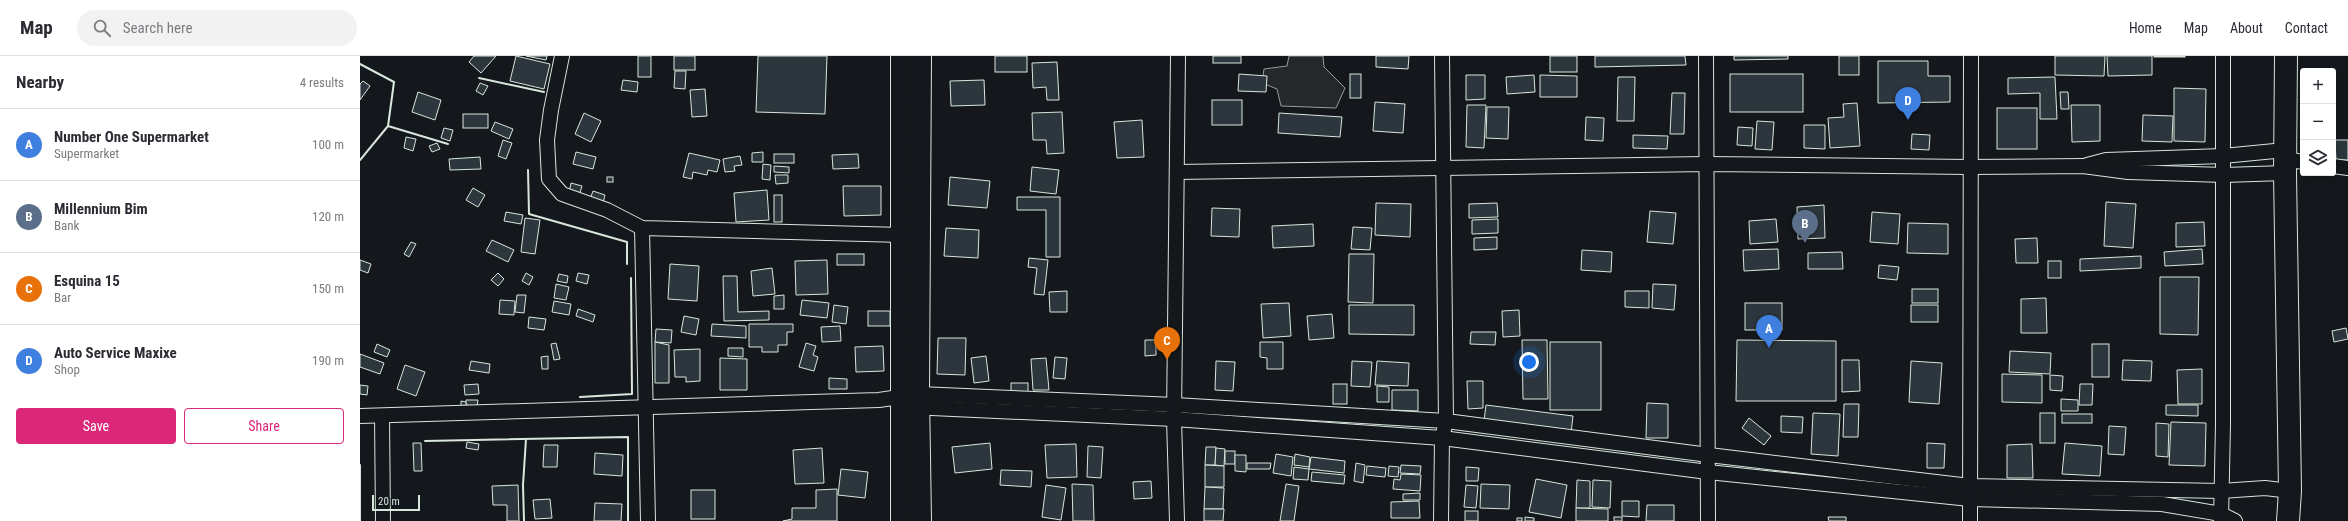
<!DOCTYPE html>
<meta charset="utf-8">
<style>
:root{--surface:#fff;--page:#f2f2f3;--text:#2b2b33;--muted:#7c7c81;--line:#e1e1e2;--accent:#db2777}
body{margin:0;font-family:"Roboto Condensed",sans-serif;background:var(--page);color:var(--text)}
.controls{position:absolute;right:12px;top:12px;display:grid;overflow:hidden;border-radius:4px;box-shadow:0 2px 10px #0003}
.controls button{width:36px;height:36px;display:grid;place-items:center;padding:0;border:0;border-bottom:1px solid var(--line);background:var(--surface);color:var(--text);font:20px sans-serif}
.scale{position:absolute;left:12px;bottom:10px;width:48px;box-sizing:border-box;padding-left:4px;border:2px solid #d8e6dc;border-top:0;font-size:11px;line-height:14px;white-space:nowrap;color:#d8e6dc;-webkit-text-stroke:3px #14181c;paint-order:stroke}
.you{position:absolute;left:1169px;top:306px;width:14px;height:14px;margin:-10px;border:3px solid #fff;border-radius:50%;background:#1a73e8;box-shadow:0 0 0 6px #1a73e833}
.badge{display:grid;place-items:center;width:26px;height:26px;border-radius:50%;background:var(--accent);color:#fff;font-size:13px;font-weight:700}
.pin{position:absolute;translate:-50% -33px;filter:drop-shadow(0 1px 2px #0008)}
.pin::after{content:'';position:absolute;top:21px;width:14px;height:12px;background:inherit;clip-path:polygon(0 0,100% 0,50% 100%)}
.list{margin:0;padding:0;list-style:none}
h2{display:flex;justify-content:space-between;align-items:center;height:52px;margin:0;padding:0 16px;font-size:17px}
h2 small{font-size:13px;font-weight:400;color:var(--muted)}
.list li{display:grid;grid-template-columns:26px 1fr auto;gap:12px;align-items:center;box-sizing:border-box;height:72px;padding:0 16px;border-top:1px solid var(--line)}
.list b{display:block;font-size:15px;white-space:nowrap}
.list p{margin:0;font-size:13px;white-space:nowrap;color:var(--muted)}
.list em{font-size:13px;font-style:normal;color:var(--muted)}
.actions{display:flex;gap:8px;padding:12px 16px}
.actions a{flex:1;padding:9px 0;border:1px solid var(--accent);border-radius:4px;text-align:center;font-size:14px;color:var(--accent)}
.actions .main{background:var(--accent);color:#fff}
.icon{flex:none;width:22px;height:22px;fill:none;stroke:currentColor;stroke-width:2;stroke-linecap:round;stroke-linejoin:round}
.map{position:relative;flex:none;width:1988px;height:465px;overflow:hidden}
header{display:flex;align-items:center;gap:24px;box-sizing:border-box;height:56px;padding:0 20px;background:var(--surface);border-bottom:1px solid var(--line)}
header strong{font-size:19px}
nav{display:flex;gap:22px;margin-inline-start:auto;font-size:14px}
.search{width:280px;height:36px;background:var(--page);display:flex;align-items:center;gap:10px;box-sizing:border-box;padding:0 14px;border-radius:22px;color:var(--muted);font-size:15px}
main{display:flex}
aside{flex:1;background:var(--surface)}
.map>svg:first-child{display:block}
.parking{fill:#24282b;stroke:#939e99}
.building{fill:#2c363c;stroke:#d8e6dc}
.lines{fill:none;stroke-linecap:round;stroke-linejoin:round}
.street-casing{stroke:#d8e6dc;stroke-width:16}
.secondary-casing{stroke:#d8e6dc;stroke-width:22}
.highway-casing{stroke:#d8e6dc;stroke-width:24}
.street{stroke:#14181c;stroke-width:14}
.secondary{stroke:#14181c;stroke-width:20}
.highway{stroke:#14181c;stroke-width:22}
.wall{stroke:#d8e6dc;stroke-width:2}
</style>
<header>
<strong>Map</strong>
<div class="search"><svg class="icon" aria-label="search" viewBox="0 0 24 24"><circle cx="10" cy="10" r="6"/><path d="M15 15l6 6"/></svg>Search here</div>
<nav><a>Home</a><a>Map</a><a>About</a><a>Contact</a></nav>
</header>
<main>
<aside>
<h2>Nearby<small>4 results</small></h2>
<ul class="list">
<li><span class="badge" style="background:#3f7fe0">A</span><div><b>Number One Supermarket</b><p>Supermarket</p></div><em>100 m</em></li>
<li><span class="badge" style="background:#5c6f8a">B</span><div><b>Millennium Bim</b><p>Bank</p></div><em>120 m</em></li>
<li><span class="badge" style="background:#e8710a">C</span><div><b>Esquina 15</b><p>Bar</p></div><em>150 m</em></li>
<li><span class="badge" style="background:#3f7fe0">D</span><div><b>Auto Service Maxixe</b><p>Shop</p></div><em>190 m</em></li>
</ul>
<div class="actions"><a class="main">Save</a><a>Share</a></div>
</aside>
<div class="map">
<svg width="1988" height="465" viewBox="0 0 1988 465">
<rect width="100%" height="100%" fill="#14181c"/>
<path class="parking" d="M929 0H963L964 11 985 32 976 52 921 50 917 33 902 27 904 13 927 10Z"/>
<g class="building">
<path d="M114 0H136L121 17 109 6Z"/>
<path d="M156 0 190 8 184 33 150 25Z"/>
<path d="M166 0H187L186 4Z"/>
<rect x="278" y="0" width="13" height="21"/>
<rect x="314" y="0" width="21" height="14"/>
<path d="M398 0H467L465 58 396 56Z"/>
<rect x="635" y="0" width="32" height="16"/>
<rect x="853" y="0" width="28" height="7"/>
<path d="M1016 0H1049L1048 13 1016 11Z"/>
<rect x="1190" y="0" width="27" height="16"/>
<path d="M1235 0H1325L1326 9 1235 11Z"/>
<path d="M1374 0H1428V3L1374 4Z"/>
<rect x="1479" y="0" width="20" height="19"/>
<path d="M1695 0H1745L1744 20 1695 19Z"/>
<path d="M1747 0H1792V19L1748 20Z"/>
<rect x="1794" y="0" width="31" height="1"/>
<path d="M1518 5H1568V20H1590V46L1518 47Z"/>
<path d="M697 6 699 44H687L686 31 673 32 672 7Z"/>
<path d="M315 15H326L325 33 314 32Z"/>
<path d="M879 18 907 20 906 36 878 35Z"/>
<rect x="990" y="18" width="11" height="24"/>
<rect x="1370" y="18" width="73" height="38"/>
<path d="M1106 19H1125V43L1106 44Z"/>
<path d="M1174 19 1175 36 1147 38 1146 21Z"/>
<path d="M1180 19 1217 20V41H1180Z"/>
<path d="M1258 21H1275L1274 65H1257Z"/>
<path d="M1695 21 1697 63H1680V37L1648 38V22Z"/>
<path d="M263 24 278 26 277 36 261 34Z"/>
<path d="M624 24 625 49 591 50 590 25Z"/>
<path d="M3 25 10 30 0 44V28Z"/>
<path d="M120 27 128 30 123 39 116 35Z"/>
<path d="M1814 32 1846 33 1845 86 1814 85Z"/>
<path d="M345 33 347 60 332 61 330 34Z"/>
<path d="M58 36 81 44 75 64 52 56Z"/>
<path d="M1700 36H1708L1709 53H1701Z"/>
<path d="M1312 37H1325L1324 78H1310Z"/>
<rect x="852" y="44" width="30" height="25"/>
<path d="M1015 46 1045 48 1043 77 1013 75Z"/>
<path d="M1497 47 1500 90 1470 92 1468 62 1484 61 1483 48Z"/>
<path d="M1107 49H1126L1124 92 1106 91Z"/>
<path d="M1711 49H1740V85L1712 86Z"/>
<path d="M1127 51H1149L1148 83 1126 82Z"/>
<rect x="1637" y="52" width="40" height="41"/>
<path d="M702 56 704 97 687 98 686 84H673L672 57Z"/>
<path d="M224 57 241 65 231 86 215 78Z"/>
<path d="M919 57 982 61 980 81 918 77Z"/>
<rect x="103" y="58" width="25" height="14"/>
<path d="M1783 59 1813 60 1812 86 1782 85Z"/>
<path d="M1226 61 1244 62 1243 85 1225 84Z"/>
<path d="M782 64 784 101 757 102 754 66Z"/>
<path d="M1397 65 1414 66 1412 94 1395 93Z"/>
<path d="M135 66 153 73 149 83 131 75Z"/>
<path d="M1444 69H1465V93L1444 92Z"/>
<path d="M1378 71 1393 72 1392 90 1377 89Z"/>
<path d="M84 72 93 74 90 85 81 82Z"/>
<path d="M1552 78 1570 79 1569 94 1551 93Z"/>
<path d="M1273 79 1308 80 1307 93 1273 92Z"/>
<path d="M46 81 56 83 53 95 44 92Z"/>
<path d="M143 84 152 87 146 103 138 100Z"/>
<path d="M1975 84H1988V104H1976Z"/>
<path d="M77 87 80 93 72 96 69 90Z"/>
<path d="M216 96 236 101 233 113 213 108Z"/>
<path d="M403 96V106H392V97Z"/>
<path d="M329 97 360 104 357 116 348 114 347 119 333 116 332 123 323 121Z"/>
<rect x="414" y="98" width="20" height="9"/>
<path d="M498 98 499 112 473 113 472 99Z"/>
<path d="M380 100 382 109 374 110 375 115 365 116 363 103Z"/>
<path d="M120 101 121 113 90 114 89 103Z"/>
<path d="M403 108 411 109 410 124 402 123Z"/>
<path d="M414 110 429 111V117L414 116Z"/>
<path d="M672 111 699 114 696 138 670 135Z"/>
<path d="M415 119H428V127L416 128Z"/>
<rect x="247" y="121" width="6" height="5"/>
<path d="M590 121 630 125 627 152 588 149Z"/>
<path d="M211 127 222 130 219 140 209 137Z"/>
<path d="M483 130H521V159L484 160Z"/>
<path d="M113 132 125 139 118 151 106 144Z"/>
<path d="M407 134 409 164 376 166 374 137Z"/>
<path d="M233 135 245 139 243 147 230 143Z"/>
<rect x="414" y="139" width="8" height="27"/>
<path d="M657 141H700V201H686V154H657Z"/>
<path d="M1746 146 1776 148 1773 192 1744 190Z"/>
<path d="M1016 147 1051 148 1050 181 1015 179Z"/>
<path d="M1137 147 1138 161 1109 162V148Z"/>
<path d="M1464 149 1465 182 1438 183 1437 151Z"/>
<path d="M852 152 880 153 879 181 851 180Z"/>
<path d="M1290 155 1316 157 1313 188 1287 186Z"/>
<path d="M146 156 163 159 161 168 144 165Z"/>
<path d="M1512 156 1540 158 1538 188 1510 186Z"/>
<path d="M165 162 180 164 175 198 161 196Z"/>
<path d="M1138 163V177L1112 178V164Z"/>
<path d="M1416 163 1418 186 1390 188 1389 165Z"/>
<path d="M1844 166 1845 190 1816 191V167Z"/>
<path d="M1548 167 1588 168V198L1547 197Z"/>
<path d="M953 168 954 190 913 192 912 170Z"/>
<path d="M993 171 1012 172 1010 194 991 193Z"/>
<path d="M586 172 619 174 618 202 584 200Z"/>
<path d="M1137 181V193L1114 194V182Z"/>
<path d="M1677 182 1678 207H1656L1655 183Z"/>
<path d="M132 184 154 194 148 206 126 195Z"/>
<path d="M51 186 56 188 49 201 44 198Z"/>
<path d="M1418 193 1419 213 1384 215 1383 194Z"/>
<path d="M1842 193 1843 208 1805 210 1804 196Z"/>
<path d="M1222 194 1252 196 1251 216 1221 214Z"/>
<path d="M1482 196 1483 213H1448V197Z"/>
<rect x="477" y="198" width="27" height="11"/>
<path d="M989 198H1014L1013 247 988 246Z"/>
<path d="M1781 200V212L1720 215V203Z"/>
<path d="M669 202 688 204 684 239 674 238 677 212 668 211Z"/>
<path d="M0 204 11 208 8 217 0 214Z"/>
<path d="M467 204 468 238 436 239 435 205Z"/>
<rect x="1688" y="205" width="13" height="17"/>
<path d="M310 208 339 210 337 245 308 243Z"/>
<path d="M1519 209 1539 211 1537 224 1518 222Z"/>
<path d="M412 212 415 238 393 240 391 215Z"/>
<path d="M138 217 144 223 138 230 131 224Z"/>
<path d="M166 217 173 221 169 229 162 225Z"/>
<path d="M218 217 229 219 227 228 216 225Z"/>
<path d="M199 218 208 220 207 227 197 225Z"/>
<path d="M363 220H377L378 256 409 255V264L364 265Z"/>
<path d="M1800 221H1839L1838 279 1800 278Z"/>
<path d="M196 228 209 231 206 244 194 242Z"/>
<path d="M1293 228 1316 229 1314 254 1292 252Z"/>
<rect x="1552" y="233" width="26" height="14"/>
<path d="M707 235V256H690L689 236Z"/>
<path d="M1265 235H1289V252L1265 251Z"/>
<path d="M157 239H166L164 257 155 256Z"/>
<path d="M424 239V253H414V240Z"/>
<path d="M1686 242 1687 277H1661V243Z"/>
<path d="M140 244 155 245 154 259 139 258Z"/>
<path d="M442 244 469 247 467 262 440 259Z"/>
<path d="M194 245 211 248 209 259 192 256Z"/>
<path d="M929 247 931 280 903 282 901 248Z"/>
<rect x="1385" y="247" width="37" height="27"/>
<path d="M474 249 488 251 486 268 472 266Z"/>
<path d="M989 249H1054V279L989 278Z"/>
<rect x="1551" y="249" width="27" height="17"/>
<path d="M218 253 235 259 233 266 216 260Z"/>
<path d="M1159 254 1160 280 1143 281 1142 255Z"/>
<rect x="508" y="255" width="22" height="15"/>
<path d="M972 258 974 282 949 284 947 260Z"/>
<path d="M324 260 339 263 336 279 321 276Z"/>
<path d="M169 261 186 263 184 274 168 272Z"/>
<path d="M352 268 386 270V282L351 280Z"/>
<path d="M389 268H433V276H427V289H418V296H402V291H389Z"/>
<path d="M480 270 481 285 462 286 461 271Z"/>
<path d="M1986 272 1988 283 1974 286 1972 275Z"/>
<path d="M296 273 312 274 311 287 295 286Z"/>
<path d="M1111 276H1136L1135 289 1110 288Z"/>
<path d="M578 282H606L605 319 577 318Z"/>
<path d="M785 284H796V299L785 300Z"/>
<path d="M1162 284H1187L1188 343H1163Z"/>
<path d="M1377 284 1476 285V345H1376Z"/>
<path d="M295 286 309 289V327H295Z"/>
<path d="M900 286H923V313H907V302L900 301Z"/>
<rect x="1190" y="286" width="51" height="68"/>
<path d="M196 287 200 303 194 304 191 288Z"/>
<path d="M446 287 456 290 453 299 458 301 454 315 439 311Z"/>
<path d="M17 288 30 294 27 301 14 296Z"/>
<rect x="1732" y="288" width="17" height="33"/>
<path d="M523 290 524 315 496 316 495 291Z"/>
<path d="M368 292H383V301L368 300Z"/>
<path d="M340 293V325L326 326V321H315L314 294Z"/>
<path d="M1650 295 1691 297 1690 318 1649 316Z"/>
<path d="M0 298 24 307 20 318 0 311Z"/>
<path d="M188 300V313H182L181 301Z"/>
<path d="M626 300 629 325 614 327 611 302Z"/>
<path d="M695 301 707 302 705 323 693 322Z"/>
<path d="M360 302 387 303V334H360Z"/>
<path d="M686 302 689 334H673L671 303Z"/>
<path d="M1482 304H1499L1500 335 1482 336Z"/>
<path d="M1763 304 1792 305 1791 325 1762 324Z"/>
<path d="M111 305 130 308 129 317 109 314Z"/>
<path d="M856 305 875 306 873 335 855 334Z"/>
<path d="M992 305 1012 306 1010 331 991 330Z"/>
<path d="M1017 305 1049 307 1048 330 1015 329Z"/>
<path d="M1551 305 1582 307 1579 348 1549 346Z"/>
<path d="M45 309 65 316 56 340 37 333Z"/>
<path d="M1842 313V348H1818L1817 314Z"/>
<path d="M1642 318 1682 319V347L1642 346Z"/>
<path d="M1690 319 1703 320 1702 335 1690 334Z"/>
<path d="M469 322 487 323V333H469Z"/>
<path d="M1107 325H1123V352L1108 353Z"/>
<rect x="651" y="327" width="17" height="11"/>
<path d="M118 328 119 338 105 339 104 329Z"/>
<rect x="973" y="328" width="14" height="20"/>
<path d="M1720 328H1733L1732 349H1719Z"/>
<path d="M0 329 8 330 7 339 0 338Z"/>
<path d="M1017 330 1029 331V346H1017Z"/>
<path d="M1032 334H1058V355L1032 354Z"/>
<path d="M1701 343 1718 344V355H1701Z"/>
<path d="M106 344H118L117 350 106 349Z"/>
<path d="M101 345 106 346V352H101Z"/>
<path d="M1287 347 1308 348V382H1286Z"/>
<path d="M1484 348H1499L1498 381H1483Z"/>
<path d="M1126 349 1213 360 1211 377 1124 365Z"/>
<path d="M1806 349H1838V360L1806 359Z"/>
<path d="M1453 357 1480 358 1478 400 1451 398Z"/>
<rect x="1680" y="357" width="15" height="30"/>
<rect x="1702" y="358" width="30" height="9"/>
<path d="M1421 360 1443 361 1442 377 1421 376Z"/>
<path d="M1389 362 1411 380 1404 389 1382 372Z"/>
<path d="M1811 366 1846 367 1845 410 1809 409Z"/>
<path d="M1796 367 1809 368 1808 401 1796 400Z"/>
<path d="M1749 370 1766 371 1764 399 1748 398Z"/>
<path d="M107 386 119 388 118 394 106 392Z"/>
<path d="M53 387H61L62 415H54Z"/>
<path d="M630 387 632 413 595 417 592 391Z"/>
<path d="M1567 387 1585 388 1584 412H1567Z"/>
<path d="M1705 387 1742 390 1740 420 1702 418Z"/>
<path d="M716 388 717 421 687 422 685 389Z"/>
<path d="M1672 388 1673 422H1647V389Z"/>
<path d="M184 389H198L197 411H183Z"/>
<path d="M728 390 743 391 741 422 727 421Z"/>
<path d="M846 391H856L855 409H845Z"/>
<path d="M462 392 464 427 435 428 433 394Z"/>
<path d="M856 392 865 393 864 410 855 409Z"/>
<rect x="865" y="395" width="10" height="13"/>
<path d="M235 397 263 399 262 420 234 418Z"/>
<path d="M916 398 933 401 931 420 913 417Z"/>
<path d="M935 398 950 401 949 411 934 409Z"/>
<path d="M875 399H886V416L875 415Z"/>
<path d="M951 401 985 405 984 417 949 413Z"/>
<path d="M887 407H911L910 413H887Z"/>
<path d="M996 407 1005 409 1003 427 994 425Z"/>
<path d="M845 409 864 410V431H845Z"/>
<path d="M1041 409 1061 410 1060 418 1040 417Z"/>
<path d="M1007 410 1026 412 1025 421 1006 419Z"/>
<path d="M1029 410 1039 411 1038 421 1028 420Z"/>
<path d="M934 411 949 413 948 424 933 423Z"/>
<path d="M1106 411 1119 412 1118 425H1106Z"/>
<path d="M481 413 508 416 505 442 478 439Z"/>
<path d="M641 414 672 415 671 431 640 429Z"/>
<path d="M952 416 985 419 984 428 951 425Z"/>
<path d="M1041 418 1061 419 1060 435 1033 433 1034 423 1040 424Z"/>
<path d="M1176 423 1207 429 1201 462 1169 456Z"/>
<path d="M1217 424 1230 425V452H1216Z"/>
<path d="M1233 424 1251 425 1250 452 1232 451Z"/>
<path d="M791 425 792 442 774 443 773 426Z"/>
<path d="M712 428 733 429 734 465H713Z"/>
<path d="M926 428 939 430 934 465H920Z"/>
<path d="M1121 428 1150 429 1149 453 1120 452Z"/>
<path d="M158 429 159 465H147V449H133L132 430Z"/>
<path d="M686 429 706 432 701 464 682 461Z"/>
<path d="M1106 429 1118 430 1116 452 1104 451Z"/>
<path d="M845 431 864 432 863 453H844Z"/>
<path d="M477 433V465H423L432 463V452H456V434Z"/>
<rect x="331" y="434" width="24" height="29"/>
<path d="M1060 437V444H1043V438Z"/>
<path d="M190 443 192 462 175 463 173 444Z"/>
<path d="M1059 445 1060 462H1031V446Z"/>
<path d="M1262 445H1279V461L1262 460Z"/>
<path d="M235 447 262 448 261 465H234Z"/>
<path d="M1287 449H1314V465H1286Z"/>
<path d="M1216 452 1248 453V465H1216Z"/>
<path d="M844 453H864L863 465H844Z"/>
<rect x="1105" y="455" width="13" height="10"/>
<path d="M1165 461 1174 462V465H1165Z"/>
<rect x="1254" y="461" width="8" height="4"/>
<path d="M1468 461H1486V465H1469Z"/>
<rect x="1157" y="462" width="5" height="3"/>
</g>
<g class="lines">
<g class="street-casing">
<g id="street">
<path d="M202 0 191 54 187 84 189 123 202 138 247 154 282 172 542 179"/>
<path d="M1346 0 1348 465"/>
<path d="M1925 103 1943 106"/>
<path d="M1727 109 1746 104 1863 100 1925 94"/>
<path d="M1973 110 1988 112"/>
<path d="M817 116 1346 108 1609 111 1723 110 1768 116 1864 119 1925 117"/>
<path d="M282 172 288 465"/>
<path d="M550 351 814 363 1082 382 1348 416 1610 443 1802 448 1861 458 1875 465"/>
<path d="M0 360 519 344 559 338 815 349 1086 365 1349 399 1610 430 1861 435 1905 432 1930 435"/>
<path d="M22 360 23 465"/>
<path d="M817 465 814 363 818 0"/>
<path d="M1081 465 1082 382 1086 365 1082 0"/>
<path d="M1610 465 1611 0"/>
<path d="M1861 465 1863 368V0"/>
</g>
</g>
<g class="secondary-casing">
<g id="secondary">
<path d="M541 465V0"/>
<path d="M561 465 559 338 561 0"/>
</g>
</g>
<g class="highway-casing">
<path id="highway" d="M1926 0 1925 117 1930 435 1928 465"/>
</g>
<use href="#street" class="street"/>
<use href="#secondary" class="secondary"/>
<use href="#highway" class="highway"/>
<g class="wall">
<path d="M0 8 34 26 28 70 0 104"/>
<path d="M119 22 184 36"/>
<path d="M28 70 88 88"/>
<path d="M168 114 169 158 267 186V208"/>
<path d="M220 341 272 338 271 222"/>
<path d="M65 385 268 381V465"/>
<path d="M0 409V465"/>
<path d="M164 465 163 429 166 383"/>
</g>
</g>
</svg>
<div class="controls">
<button>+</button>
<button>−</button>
<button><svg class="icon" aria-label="layers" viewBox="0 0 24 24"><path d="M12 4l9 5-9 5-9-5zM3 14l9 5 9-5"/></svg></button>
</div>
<div class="scale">20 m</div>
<div class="you"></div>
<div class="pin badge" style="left:1409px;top:292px;background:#3f7fe0">A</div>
<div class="pin badge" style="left:1445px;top:187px;background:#5c6f8a">B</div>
<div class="pin badge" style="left:807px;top:304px;background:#e8710a">C</div>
<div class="pin badge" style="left:1548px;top:64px;background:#3f7fe0">D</div>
</div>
</main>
